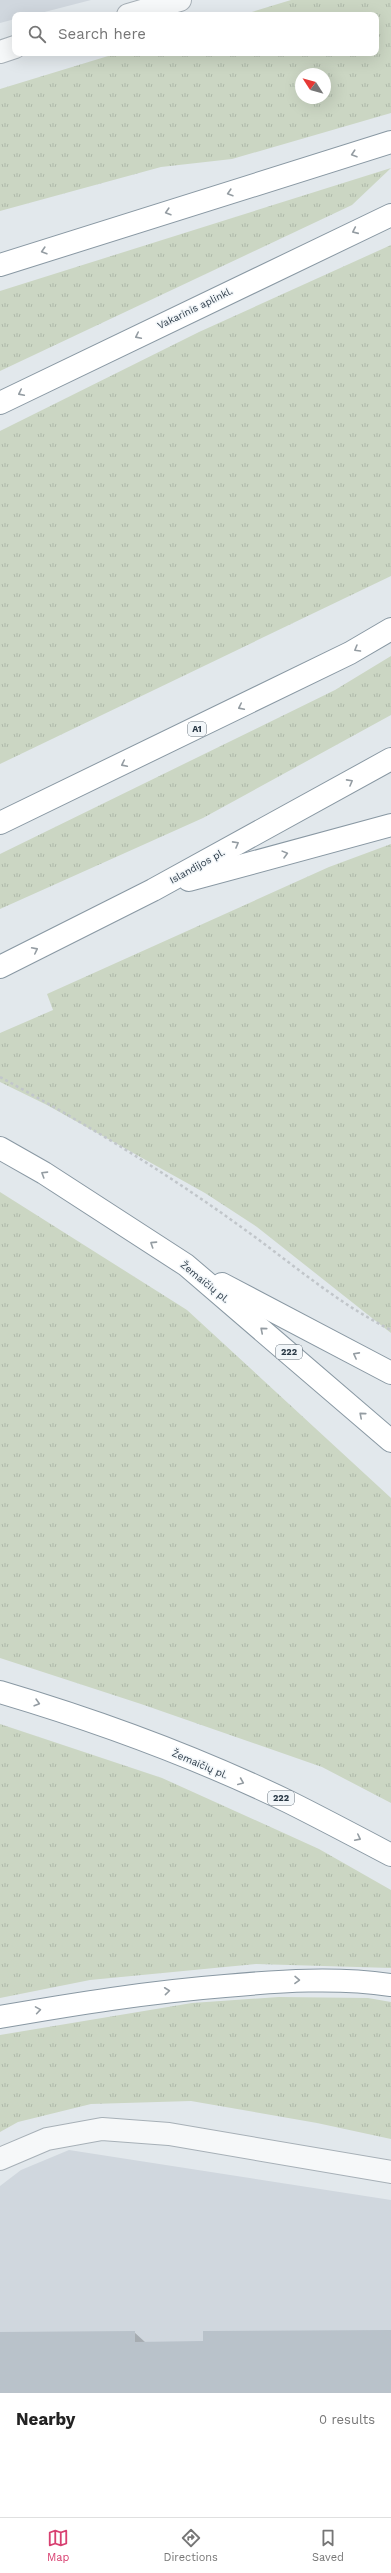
<!DOCTYPE html>
<meta charset="utf-8">
<style>
:root{--surface:#fff;--page:#f6f6f6;--text:#222;--muted:#767676;--line:#e0e0e0;--accent:#d84071}
body{margin:0;font-family:"Work Sans",sans-serif;background:var(--page);color:var(--text)}
.compass{position:absolute;left:295px;top:68px;width:36px;height:36px;border-radius:50%;background:var(--surface);box-shadow:0 4px 16px #0002;rotate:306deg}
.list{margin:0;padding:0;list-style:none}
h2{display:flex;justify-content:space-between;align-items:center;height:52px;margin:0;padding:0 16px;font-size:17px}
h2 small{font-size:13px;font-weight:400;color:var(--muted)}
.icon{flex:none;width:22px;height:22px;fill:none;stroke:currentColor;stroke-width:2;stroke-linecap:round;stroke-linejoin:round}
.map{position:relative;flex:none;width:391px;height:2393px;overflow:hidden}
.search{position:absolute;background:var(--surface);box-shadow:0 4px 16px #0002;left:12px;right:12px;top:12px;height:44px;display:flex;align-items:center;gap:10px;box-sizing:border-box;padding:0 14px;border-radius:8px;color:var(--muted);font-size:15px}
.sheet{height:124px;background:var(--surface)}
nav{display:flex;justify-content:space-around;align-items:center;box-sizing:border-box;height:56px;border-top:1px solid var(--line);background:var(--surface);font-size:11px;color:var(--muted)}
nav a{display:grid;justify-items:center;gap:2px}
nav .on{color:var(--accent)}
.map>svg:first-child{display:block}
.built{fill:#d0d7de}
.grass{fill:url(#grass-tufts);fill-rule:evenodd}
.shadow{fill:#0003}
.building{fill:#b9c2ca}
.lines{fill:none;stroke-linecap:round;stroke-linejoin:round}
.street-casing{stroke:#a7b0b7;stroke-width:24}
.highway-casing{stroke:#8998a3;stroke-width:24}
.path{stroke:#c1c6ca;stroke-width:2.5;stroke-dasharray:3 3;stroke-linecap:butt}
.street{stroke:#f6f8f9;stroke-width:22}
.highway{stroke:#fff;stroke-width:22}
.oneway{stroke:#949ca2}
.labels{text-anchor:middle;dominant-baseline:central;stroke-width:3;stroke-linejoin:round;paint-order:stroke}
.shield{fill:#f2f6f9;stroke:#65717b;stroke-width:1}
.shield-label{font-size:9px;font-weight:bold;fill:#293845}
.street-label{font-size:10px;fill:#293845;stroke:#f2f6f9}
</style>
<div class="map">
<svg width="391" height="2393" viewBox="0 0 391 2393">
<defs>
<pattern id="grass-tufts" width="24" height="20" patternUnits="userSpaceOnUse"><rect width="24" height="20" fill="#cbd6c3"/><path d="M3 7l-1-3M5 7V3M7 7l1-3M15 17l-1-3M17 17v-4M19 17l1-3" fill="none" stroke="#aeb8a9"/></pattern>
</defs>
<rect width="100%" height="100%" fill="#e2e8ec"/>
<g class="built">
<path d="M0 0H91L33 15H15V19L0 23Z"/>
<path d="M69 2150 391 2200V2393H0V2186L21 2170Z"/>
</g>
<g class="grass">
<path d="M291 0H391V113L232 159 161 167 0 211V89L118 53H376V15H242ZM301 74H325V98H301Z"/>
<path d="M391 168 352 205 0 371V291Z"/>
<path d="M391 245V576L0 764V431L199 332Z"/>
<path d="M391 656V715L203 818 0 909V854L335 690Z"/>
<path d="M391 844V1333L257 1227 205 1193 47 1105 0 1082V1033L53 1010 47 994 329 867Z"/>
<path d="M0 1192 187 1310 391 1498V1803L322 1767 141 1704 0 1658Z"/>
<path d="M0 1724 162 1778 319 1849 391 1890V1968L256 1964 90 1980 0 1998Z"/>
<path d="M279 1997 368 1998 391 2002V2139L317 2123 191 2101 91 2104 18 2122 0 2132V2035L192 2003Z"/>
</g>
<path class="shadow" d="M391 2331V2393H0V2333L134 2332 145 2342H204Z"/>
<path class="building" d="M391 2330V2393H0V2332L135 2331V2342L203 2341V2331Z"/>
<g class="lines">
<g class="street-casing">
<g id="street">
<path d="M128 15 180 0"/>
<path d="M0 52 15 47"/>
<path d="M0 2159 47 2139 102 2129 169 2134 391 2172"/>
</g>
</g>
<g class="highway-casing">
<g id="highway">
<path d="M0 265 391 142"/>
<path d="M0 403 391 215"/>
<path d="M0 823 350 653 391 629"/>
<path d="M189 880 391 825"/>
<path d="M0 967 153 890 391 759"/>
<path d="M0 1148 44 1173 186 1265 391 1441"/>
<path d="M222 1284 391 1373"/>
<path d="M0 1692C98 1721 196 1757 289 1802 323 1819 357 1837 391 1855"/>
<path d="M0 2017C75 2004 149 1992 225 1986 280 1981 336 1977 391 1985"/>
</g>
</g>
<path class="path" d="M0 1077C81 1121 162 1170 237 1224 288 1260 335 1302 391 1330"/>
<use href="#street" class="street"/>
<use href="#highway" class="highway"/>
</g>
<defs><path id="oneway-chevron" d="M-2-3.5L2.5 0L-2 3.5" fill="none" stroke-width="1.6" stroke-linecap="round" stroke-linejoin="round"/></defs>
<g class="oneway">
<use href="#oneway-chevron" transform="translate(354 154) rotate(162)"/>
<use href="#oneway-chevron" transform="translate(230 193) rotate(163)"/>
<use href="#oneway-chevron" transform="translate(168 212) rotate(163)"/>
<use href="#oneway-chevron" transform="translate(355 231) rotate(156)"/>
<use href="#oneway-chevron" transform="translate(44 251) rotate(163)"/>
<use href="#oneway-chevron" transform="translate(138 336) rotate(154)"/>
<use href="#oneway-chevron" transform="translate(21 393) rotate(154)"/>
<use href="#oneway-chevron" transform="translate(357 649) rotate(150)"/>
<use href="#oneway-chevron" transform="translate(241 707) rotate(154)"/>
<use href="#oneway-chevron" transform="translate(124 764) rotate(154)"/>
<use href="#oneway-chevron" transform="translate(350 782) rotate(-29)"/>
<use href="#oneway-chevron" transform="translate(236 844) rotate(-29)"/>
<use href="#oneway-chevron" transform="translate(285 854) rotate(-15)"/>
<use href="#oneway-chevron" transform="translate(35 950) rotate(-27)"/>
<use href="#oneway-chevron" transform="translate(44 1174) rotate(-148)"/>
<use href="#oneway-chevron" transform="translate(153 1244) rotate(-147)"/>
<use href="#oneway-chevron" transform="translate(263 1330) rotate(-140)"/>
<use href="#oneway-chevron" transform="translate(356 1355) rotate(-152)"/>
<use href="#oneway-chevron" transform="translate(362 1415) rotate(-139)"/>
<use href="#oneway-chevron" transform="translate(37 1703) rotate(16)"/>
<use href="#oneway-chevron" transform="translate(241 1782) rotate(23)"/>
<use href="#oneway-chevron" transform="translate(358 1838) rotate(27)"/>
<use href="#oneway-chevron" transform="translate(297 1980) rotate(1)"/>
<use href="#oneway-chevron" transform="translate(167 1991) rotate(-6)"/>
<use href="#oneway-chevron" transform="translate(38 2010) rotate(-9)"/>
</g>
<g class="labels">
<g class="shield">
<rect x="188" y="722" width="18" height="14" rx="3"/>
<rect x="276" y="1345" width="26" height="14" rx="3"/>
<rect x="268" y="1791" width="26" height="14" rx="3"/>
</g>
<g class="shield-label">
<text x="197" y="729">A1</text>
<text x="289" y="1352">222</text>
<text x="281" y="1798">222</text>
</g>
<g class="street-label">
<text transform="translate(195 308) rotate(-26)">Vakarinis aplinkl.</text>
<text transform="translate(197 866) rotate(-29)">Islandijos pl.</text>
<text transform="translate(205 1282) rotate(39)">Žemaičių pl.</text>
<text transform="translate(200 1764) rotate(23)">Žemaičių pl.</text>
</g>
</g>
</svg>
<svg class="compass" viewBox="-18 -18 36 36"><path d="M0-13l5 13h-10z" fill="#e53935"/><path d="M0 13l5-13h-10z" fill="#767676"/></svg>
<div class="search"><svg class="icon" aria-label="search" viewBox="0 0 24 24"><circle cx="10" cy="10" r="6"/><path d="M15 15l6 6"/></svg>Search here</div>
</div>
<section class="sheet">
<h2>Nearby<small>0 results</small></h2>
<ul class="list">
</ul>
</section>
<nav>
<a class="on"><svg class="icon" aria-label="map" viewBox="0 0 24 24"><path d="M3 6l6-2 6 2 6-2v14l-6 2-6-2-6 2zM9 4v14M15 6v14"/></svg>Map</a>
<a><svg class="icon" aria-label="directions" viewBox="0 0 24 24"><path d="M12 3l9 9-9 9-9-9zM9 14v-3h6M13 9l2 2-2 2"/></svg>Directions</a>
<a><svg class="icon" aria-label="saved" viewBox="0 0 24 24"><path d="M7 4h10v16l-5-4-5 4z"/></svg>Saved</a>
</nav>
